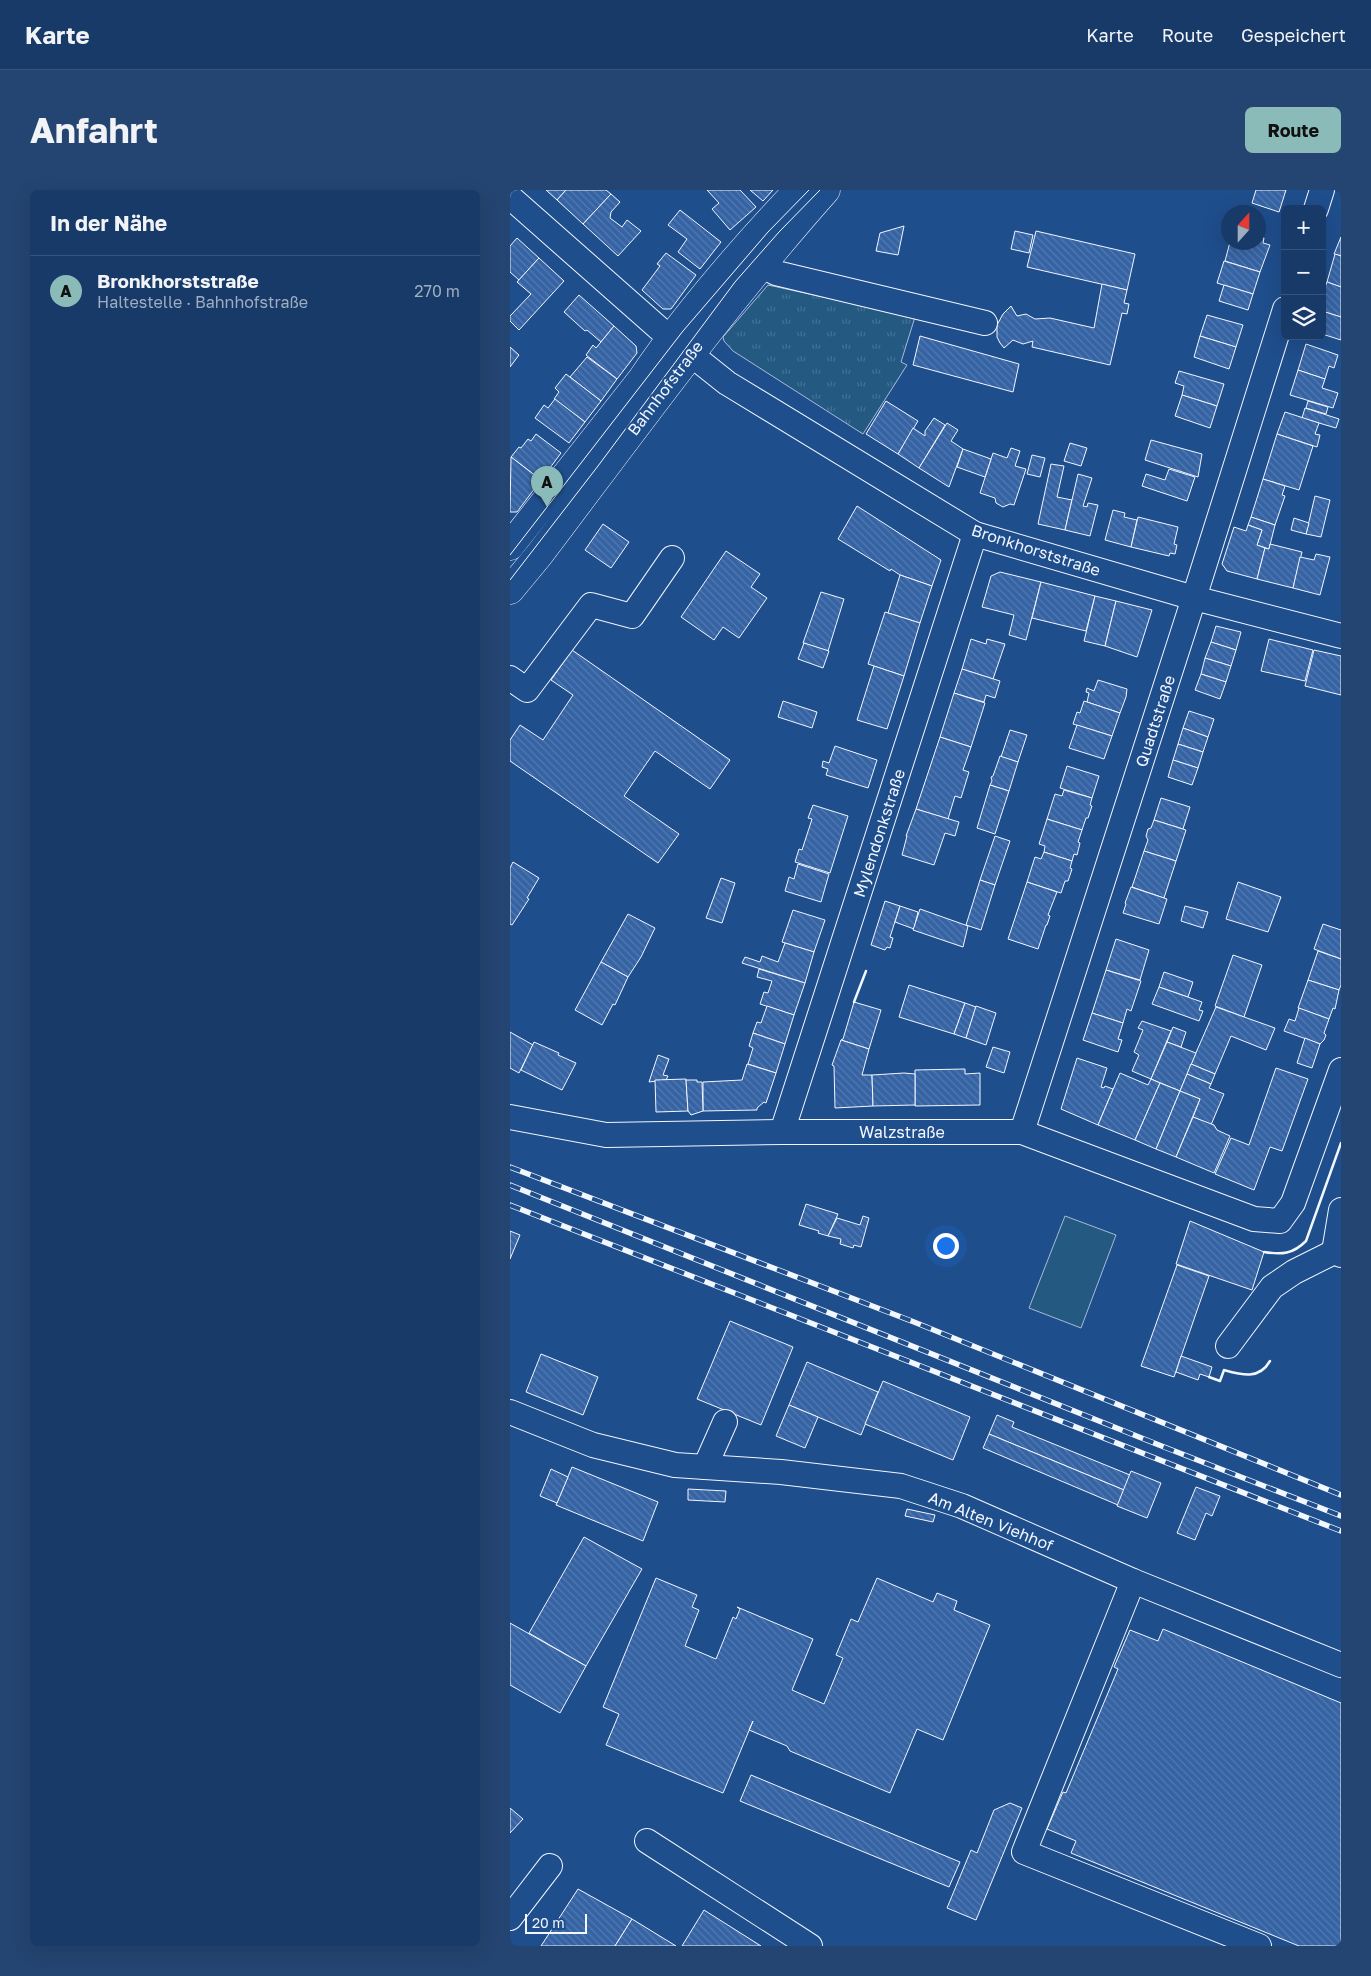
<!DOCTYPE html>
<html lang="de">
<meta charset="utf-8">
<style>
:root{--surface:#173a69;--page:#244571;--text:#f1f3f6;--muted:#9eadc0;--line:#36547d;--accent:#8bbbb9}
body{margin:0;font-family:"Golos Text",sans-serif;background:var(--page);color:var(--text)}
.controls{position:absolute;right:15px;top:15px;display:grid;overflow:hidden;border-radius:8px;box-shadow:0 5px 20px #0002}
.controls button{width:45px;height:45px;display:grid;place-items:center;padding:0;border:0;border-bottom:1px solid var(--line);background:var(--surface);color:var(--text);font:25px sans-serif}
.compass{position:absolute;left:711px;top:15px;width:45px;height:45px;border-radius:50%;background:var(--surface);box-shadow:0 5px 20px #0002;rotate:21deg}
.scale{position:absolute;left:15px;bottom:12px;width:62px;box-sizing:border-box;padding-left:5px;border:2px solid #f2f6ff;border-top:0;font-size:14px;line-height:18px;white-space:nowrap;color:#f2f6ff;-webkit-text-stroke:4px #1f4e8c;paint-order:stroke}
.you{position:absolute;left:435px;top:1055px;width:18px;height:18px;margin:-12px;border:4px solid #fff;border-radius:50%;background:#1a73e8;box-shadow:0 0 0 8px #1a73e833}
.badge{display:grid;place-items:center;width:32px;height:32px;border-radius:50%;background:var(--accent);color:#111;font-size:16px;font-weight:700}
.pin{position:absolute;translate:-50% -41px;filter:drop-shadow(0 1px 2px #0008)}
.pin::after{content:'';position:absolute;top:26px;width:18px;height:15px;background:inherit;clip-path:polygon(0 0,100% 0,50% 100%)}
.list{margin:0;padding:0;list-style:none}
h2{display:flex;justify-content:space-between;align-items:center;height:65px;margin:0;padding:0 20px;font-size:21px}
h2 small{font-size:16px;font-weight:400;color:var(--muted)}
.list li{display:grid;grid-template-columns:32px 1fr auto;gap:15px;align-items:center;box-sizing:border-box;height:70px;padding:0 20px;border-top:1px solid var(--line)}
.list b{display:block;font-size:19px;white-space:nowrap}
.list p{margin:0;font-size:16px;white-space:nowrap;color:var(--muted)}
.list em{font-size:16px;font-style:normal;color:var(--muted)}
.icon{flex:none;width:28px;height:28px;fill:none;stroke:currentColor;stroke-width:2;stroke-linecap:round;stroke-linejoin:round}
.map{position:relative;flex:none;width:831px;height:1756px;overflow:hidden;border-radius:8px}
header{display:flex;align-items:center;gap:30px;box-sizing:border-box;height:70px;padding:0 25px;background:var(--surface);border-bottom:1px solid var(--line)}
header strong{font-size:24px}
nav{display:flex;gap:28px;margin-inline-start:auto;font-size:18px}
.intro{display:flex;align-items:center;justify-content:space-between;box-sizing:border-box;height:120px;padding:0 30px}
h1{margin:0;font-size:35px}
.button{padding:12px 22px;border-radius:8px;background:var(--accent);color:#111;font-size:18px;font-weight:700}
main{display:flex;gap:30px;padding:0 30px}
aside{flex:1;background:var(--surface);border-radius:8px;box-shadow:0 5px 20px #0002}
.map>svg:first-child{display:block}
.grass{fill:#245a82;stroke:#a8bbd7}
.park{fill:url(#park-tufts);stroke:#a8bbd7}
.building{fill:url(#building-back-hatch);stroke:#f2f6ff}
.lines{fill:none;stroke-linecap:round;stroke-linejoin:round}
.minor-casing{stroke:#f2f6ff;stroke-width:26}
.major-casing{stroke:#f2f6ff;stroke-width:29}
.minor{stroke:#1f4e8c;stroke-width:24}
.major{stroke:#1f4e8c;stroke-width:28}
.tram{stroke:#f2f6ff;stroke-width:1}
.rail-casing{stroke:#f2f6ff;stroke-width:5.5}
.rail{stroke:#1f4e8c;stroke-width:4;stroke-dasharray:11;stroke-linecap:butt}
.wall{stroke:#f2f6ff;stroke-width:2.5}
.labels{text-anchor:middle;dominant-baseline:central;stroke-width:4;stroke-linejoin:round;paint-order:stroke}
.street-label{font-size:16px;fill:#f2f6ff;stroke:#1f4e8c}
</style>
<header>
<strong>Karte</strong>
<nav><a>Karte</a><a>Route</a><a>Gespeichert</a></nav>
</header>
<div class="intro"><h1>Anfahrt</h1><a class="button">Route</a></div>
<main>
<aside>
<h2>In der Nähe<small></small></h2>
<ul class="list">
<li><span class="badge">A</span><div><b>Bronkhorststraße</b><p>Haltestelle · Bahnhofstraße</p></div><em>270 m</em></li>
</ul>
</aside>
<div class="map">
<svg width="831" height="1756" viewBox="0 0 831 1756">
<defs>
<pattern id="park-tufts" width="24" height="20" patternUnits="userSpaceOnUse" patternTransform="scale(1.25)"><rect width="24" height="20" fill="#245a82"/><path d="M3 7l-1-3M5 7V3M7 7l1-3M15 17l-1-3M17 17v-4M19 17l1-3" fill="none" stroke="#447295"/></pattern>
<pattern id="building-back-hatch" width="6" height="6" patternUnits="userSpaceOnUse" patternTransform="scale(1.25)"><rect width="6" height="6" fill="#3563a3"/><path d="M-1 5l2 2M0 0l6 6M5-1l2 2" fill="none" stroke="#537ab1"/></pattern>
</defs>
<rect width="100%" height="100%" fill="#1f4e8c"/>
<path class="grass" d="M555 1026 606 1045 571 1138 519 1118Z"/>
<path class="park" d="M258 95 405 127 391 172 397 175 353 244 223 161 214 151 213 147Z"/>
<g class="building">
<path d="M36 0H56L47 10Z"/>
<path d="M56 0H96L101 4 73 34 47 10Z"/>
<path d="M197 0H230L246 17 220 40 202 19 209 13Z"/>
<path d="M240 0H263L253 11Z"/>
<path d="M746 0H776L769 22 742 13Z"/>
<path d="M101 4 110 12 101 22 100 28 112 37 117 30 131 41 108 66 73 34Z"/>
<path d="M170 20 211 52 190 79 168 62 177 49 158 35Z"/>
<path d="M394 36 388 65 366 61 370 43Z"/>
<path d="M505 41 523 45 519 63 501 59Z"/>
<path d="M526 41 625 64 617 100 517 77Z"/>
<path d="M748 46 754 48 753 53 760 55 750 82 715 71 720 52H748Z"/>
<path d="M831 47V66L824 64Z"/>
<path d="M7 48 29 68 9 90 0 82V56Z"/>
<path d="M156 63 186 85 161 119H153L132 100 150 76 147 74Z"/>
<path d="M825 64 831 66V97L817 92Z"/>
<path d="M29 68 54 91 9 140 0 131V126L21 104 7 92Z"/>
<path d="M714 71 750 82 743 104 707 93Z"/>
<path d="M817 92 831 97V127L812 121V105Z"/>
<path d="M592 94 617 100 614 113 619 114 617 124 612 123 600 175 522 157 523 151 513 154 503 150 494 158 490 153 487 147V135L493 124 501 116 507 126 516 124 525 129 540 128 584 138Z"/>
<path d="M714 95 743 104 738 120 709 111Z"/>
<path d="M69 105 104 136 91 152 77 140 75 141 54 122Z"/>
<path d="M812 121 831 127V150L812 144Z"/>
<path d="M697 125 733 135 726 157 690 146Z"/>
<path d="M104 136 126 156 127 163 107 189 76 165 83 155 86 158Z"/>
<path d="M410 146 509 174 503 202 403 175Z"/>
<path d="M690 146 726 157 719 179 684 167Z"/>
<path d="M796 154 828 165 824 178 819 176 815 189 788 180Z"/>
<path d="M0 157 9 165 0 177Z"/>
<path d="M77 167 107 189 91 211 60 187Z"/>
<path d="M788 180 815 189 812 198 828 203 823 218 780 205Z"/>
<path d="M669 181 714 194 707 216 672 205 674 196 665 193Z"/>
<path d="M56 184 91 211 75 232 44 209 49 202 45 198Z"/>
<path d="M672 205 707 216 700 238 665 226Z"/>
<path d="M45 209 75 232 59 253 25 228 34 215 38 218Z"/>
<path d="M376 211 408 231 388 264 356 244Z"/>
<path d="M798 211 818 217 816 224 796 218Z"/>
<path d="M795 218 829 229 826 238 792 228Z"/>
<path d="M775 222 809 233 805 244 810 245 807 257 767 244Z"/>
<path d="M424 228 435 235 409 278 388 264 403 238 415 246V241Z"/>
<path d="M437 233 448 240 441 251 453 259 439 297 409 278Z"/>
<path d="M26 244 51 263 31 290 1 267 9 257 11 258 18 249 21 251Z"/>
<path d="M767 244 803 256 789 300 753 289Z"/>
<path d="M641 250 692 264 688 287 635 270Z"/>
<path d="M560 253 577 258 571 276 554 271Z"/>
<path d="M501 258 510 261 505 276 516 279 504 315 500 314 493 317 486 313 485 308 470 303 483 263 497 268Z"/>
<path d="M453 259 481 269 475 287 447 277Z"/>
<path d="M522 265 535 268 530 287 517 284Z"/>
<path d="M1 267 31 290 7 322H0Z"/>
<path d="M541 274 554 276 547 307 562 310 555 340 528 334Z"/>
<path d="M659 279 685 287 677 311 632 296 636 284 655 290Z"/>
<path d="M568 284 582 288 573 316 577 317 578 313 588 315 580 346 555 340Z"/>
<path d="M753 289 775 296 772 305 775 306 765 335 741 327Z"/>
<path d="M805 306 820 310 811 347 796 344Z"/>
<path d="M347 316 431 370 422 396 390 385 381 379 380 381 328 349Z"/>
<path d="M603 320 615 323 614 327 627 330 621 357 595 350Z"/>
<path d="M628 327 668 337 664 354 667 355 665 364 660 363 659 366 621 357Z"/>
<path d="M741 327 765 335 759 359 747 355 752 340 738 335Z"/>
<path d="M784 328 799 333 796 344 781 340Z"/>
<path d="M93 334 119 352 101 378 75 360Z"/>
<path d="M738 335 752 340 747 355 755 358 747 389 717 381 712 374 724 337 736 341Z"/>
<path d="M760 354 792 362 783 398 747 389 755 358 759 359Z"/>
<path d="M216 361 250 384 241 397 257 408 229 448 213 437 204 450 171 427Z"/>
<path d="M806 364 820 367 810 405 783 398 790 367 804 370Z"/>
<path d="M490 382 531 392 516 450 499 445 504 425 472 417 481 386Z"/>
<path d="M390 385 422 396 410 433 378 423Z"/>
<path d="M531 392 585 406 576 441 522 428Z"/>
<path d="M311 402 334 409 318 461 293 453Z"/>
<path d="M585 406 606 411 595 456 574 451Z"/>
<path d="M606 411 642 420 627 467 595 456Z"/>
<path d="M375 422 410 433 394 486 358 474Z"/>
<path d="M706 436 731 442 726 460 701 452Z"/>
<path d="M461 449 476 454 477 449 495 454 483 489 452 479Z"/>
<path d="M759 449 803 460 795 491 751 481Z"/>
<path d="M701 452 726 460 721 476 695 468Z"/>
<path d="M294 453 319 461 313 478 288 469Z"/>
<path d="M62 460 220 570 200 599 145 561 114 606 169 644 148 673 0 571V550L10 535 33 550 63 505 41 490Z"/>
<path d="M804 460 831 466V505L795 496Z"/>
<path d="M695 468 721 476 716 492 691 484Z"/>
<path d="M364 476 394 486 377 539 347 530Z"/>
<path d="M452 479 490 491 485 508 476 505 474 512 444 503Z"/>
<path d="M691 484 716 492 710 509 685 500Z"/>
<path d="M588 490 617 499 616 507 610 523 577 512 579 503 576 502 577 498 584 501Z"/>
<path d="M444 503 475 513 461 557 430 547Z"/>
<path d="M273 511 307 522 302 538 268 527Z"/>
<path d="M574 511 610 523 602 546 563 534 567 522 570 523Z"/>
<path d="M679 521 704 529 698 547 673 538Z"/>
<path d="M567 535 602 546 594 569 559 558Z"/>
<path d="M673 538 698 547 693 562 668 554Z"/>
<path d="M500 540 517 545 508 572 491 567Z"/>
<path d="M430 547 461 557 453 580 459 582 451 608 445 606 438 629 406 619Z"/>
<path d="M668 554 693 562 688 578 663 570Z"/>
<path d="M325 556 367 570 358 598 316 585 318 579 312 577 313 571 319 573Z"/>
<path d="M490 566 508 572 499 601 480 595 482 591 481 587 483 586Z"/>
<path d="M663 570 688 578 682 595 658 587Z"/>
<path d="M557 576 589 586 582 608 550 598Z"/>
<path d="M480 595 499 601 485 644 467 638Z"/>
<path d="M554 600 582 608 580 615 582 616 578 628H576L572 640 537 629 545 604 552 606Z"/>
<path d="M651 608 680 617 673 639 644 630Z"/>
<path d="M303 615 338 626 320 683 285 672 289 659 292 660 302 629 298 628Z"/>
<path d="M406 619 449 632 445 646 435 643 424 675 392 665 397 646H396Z"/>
<path d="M537 629 572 640 568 652 570 653 567 665 564 664 562 671 534 662 535 656 529 654Z"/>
<path d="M644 630 676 640 666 671 634 661 638 650 636 646 638 639 641 638Z"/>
<path d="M485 646 500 651 485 695 470 690Z"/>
<path d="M634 661 666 671 654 708 622 697Z"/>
<path d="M534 662 562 671 560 678 562 679 558 691H555L551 703 517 692 525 667 531 669Z"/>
<path d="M3 672 29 688 17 708 19 709 2 735 0 734V678Z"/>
<path d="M288 674 319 684 311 712 275 701 279 687 284 689Z"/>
<path d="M211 688 225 693 212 733 196 728Z"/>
<path d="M470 690 485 695 471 740 456 735Z"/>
<path d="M517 692 547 702 538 725 540 726 537 735H536L528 759 498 749Z"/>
<path d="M728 692 771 707 758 742 716 729Z"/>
<path d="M621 697 657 709 649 734 613 723 616 714 615 713Z"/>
<path d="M375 711 390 716 380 747 383 748 380 758 377 757 375 760 361 755Z"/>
<path d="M390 716 408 722 404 739 385 732Z"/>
<path d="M675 716 698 722 693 738 671 731Z"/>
<path d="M410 719 458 736 453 757 403 740Z"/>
<path d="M283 720 315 730 304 762 272 752Z"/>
<path d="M118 724 145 738 131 767 118 787 91 772Z"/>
<path d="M813 734 831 740V769L804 759Z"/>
<path d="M606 749 639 760 630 790 596 780Z"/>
<path d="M275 753 304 762 295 793 232 773 235 767 250 772 252 766 268 772Z"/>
<path d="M808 761 831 769V795L829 800 798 790Z"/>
<path d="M723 765 752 775 734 827 705 816Z"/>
<path d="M91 772 118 787 105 815 103 814 92 835 65 820Z"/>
<path d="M249 779 295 793 284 825 250 814 254 802 258 803 262 791 247 787Z"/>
<path d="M596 780 631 791 621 821 617 819 613 833 582 823Z"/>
<path d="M654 782 683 792 678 807 649 797Z"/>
<path d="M798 790 829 800 825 819 823 818 819 829 788 818Z"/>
<path d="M399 795 455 813 444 844 389 827Z"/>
<path d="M649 797 692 812 689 820 693 821 689 831 642 814Z"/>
<path d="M344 812 371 820 359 859 331 850 333 849Z"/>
<path d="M455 813 466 817 456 848 444 844Z"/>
<path d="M257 816 284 825 275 854 243 843 247 832 251 833Z"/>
<path d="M466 816 486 823 476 855 456 848Z"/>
<path d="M706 817 765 838 756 860 721 846 705 884 681 874Z"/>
<path d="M789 818 819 829 814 843 816 845 814 850 810 854 774 841 779 829 785 831Z"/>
<path d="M582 823 613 833 608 849 612 850 608 862 573 850Z"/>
<path d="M632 831 661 841 641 889 622 881 629 865 624 862 633 840 628 838Z"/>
<path d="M663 837 676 842 671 857 657 852Z"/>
<path d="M0 842 23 855 9 883 0 878Z"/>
<path d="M243 843 275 854 266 883 238 874 243 858 239 856Z"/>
<path d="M795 848 810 854 802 878 787 873Z"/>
<path d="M331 850 359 859 352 885H362L363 916 325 918 324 876 322 875Z"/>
<path d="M24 852 49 863 48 865 66 873 52 900 11 880Z"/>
<path d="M657 852 686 863 670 901 641 889Z"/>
<path d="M483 857 500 862 494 883 476 877Z"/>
<path d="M148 865 159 869 153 885 158 886 156 890 139 892Z"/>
<path d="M567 868 597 878 591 897 594 898 595 896 603 899 588 935 551 919Z"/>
<path d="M237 874 266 883 256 913 254 912 247 918V920L193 921V892L232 890Z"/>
<path d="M681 874 705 884 701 894 677 884Z"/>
<path d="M766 878 798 889 772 961 760 957 744 1000 705 984 721 948 739 955Z"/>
<path d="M455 879V884L470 883V915L405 916V880Z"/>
<path d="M394 883 405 884V915L363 916 362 885Z"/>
<path d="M610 883 638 895 641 889 650 893 625 950 588 935Z"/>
<path d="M677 884 701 894 699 898 714 904 701 935 683 927 690 909 670 901Z"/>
<path d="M176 889 178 921 146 922 145 890Z"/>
<path d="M176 890H187V892H192L193 921 181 925 178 921Z"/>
<path d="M650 893 670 901 646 959 625 950Z"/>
<path d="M670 901 690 909 666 967 646 959Z"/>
<path d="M683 927 704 935 707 940 720 946 704 983 666 967Z"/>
<path d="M296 1014 328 1024 318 1046 308 1043 309 1041 289 1035Z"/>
<path d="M353 1026 359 1028 351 1057 344 1055 343 1058 330 1054 331 1049 318 1046 327 1028 350 1035Z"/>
<path d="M680 1031 754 1062 742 1100 666 1074Z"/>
<path d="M0 1041 10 1045 0 1069Z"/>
<path d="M667 1075 699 1086 664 1187 631 1176Z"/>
<path d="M220 1131 283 1157 251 1235 187 1209Z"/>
<path d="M31 1164 88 1187 73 1225 16 1202Z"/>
<path d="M671 1166 702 1177 699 1187 690 1184 688 1190 666 1182Z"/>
<path d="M297 1172 368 1202 351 1245 279 1215Z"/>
<path d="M373 1191 460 1227 443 1270 355 1234Z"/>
<path d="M279 1215 308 1227 295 1258 266 1246Z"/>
<path d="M487 1225 504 1232 502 1237 620 1285 614 1300 479 1244Z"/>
<path d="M479 1244 614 1300 608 1315 473 1258Z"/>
<path d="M62 1277 148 1312 133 1351 46 1315Z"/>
<path d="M41 1279 58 1287 47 1313 30 1306Z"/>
<path d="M621 1281 651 1293 637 1328 607 1316Z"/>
<path d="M686 1297 710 1306 702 1326 696 1323 685 1350 667 1343Z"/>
<path d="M178 1299 216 1301 215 1312 178 1310Z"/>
<path d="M397 1319 425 1325 423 1332 395 1326Z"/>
<path d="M74 1347 132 1379 76 1476 19 1443Z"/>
<path d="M146 1388 187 1405 182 1417 189 1420 175 1456 206 1469 223 1427 226 1429 230 1419 227 1417 303 1449 282 1500 314 1514 333 1468 326 1465 341 1429 348 1432 367 1388 423 1412 427 1403 447 1411 444 1420 480 1435 433 1550 407 1539 380 1603 280 1561 277 1556 239 1540 243 1531 213 1603 96 1555 109 1524 93 1517Z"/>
<path d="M0 1433 76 1476 50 1523 0 1495Z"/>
<path d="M653 1439 831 1513V1756H789L561 1663 566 1651 537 1639 553 1602 556 1603 608 1479 604 1477 620 1440 648 1451Z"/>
<path d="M241 1585 450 1672 439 1697 230 1611Z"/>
<path d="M500 1613 512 1618 466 1730 437 1718 461 1660 467 1663 484 1620Z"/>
<path d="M0 1618 13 1629 0 1643Z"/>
<path d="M68 1699 122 1729 105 1756H31Z"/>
<path d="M194 1720 251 1756H172Z"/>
<path d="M122 1729 166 1756H105Z"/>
</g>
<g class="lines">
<g class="minor-casing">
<g id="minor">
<path d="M0 7 153 142 217 193 465 344 684 408 831 446"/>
<path d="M806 19 812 0"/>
<path d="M236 68 266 83 475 133"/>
<path d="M0 488 17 500 81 415 122 426 162 368"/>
<path d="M0 927 96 945 272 942H512L744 1029 770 1031 783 1013 831 880"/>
<path d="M272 942 465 344"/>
<path d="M512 942 684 408 775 119"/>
<path d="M831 1020 824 1062 831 1065"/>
<path d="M718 1156 762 1097 784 1082 824 1062"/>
<path d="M0 1222 83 1255 165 1275 271 1282 391 1296 452 1316 623 1391 831 1475"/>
<path d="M195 1277 215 1232"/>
<path d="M623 1391 514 1662 749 1756"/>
<path d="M137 1651 300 1756"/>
<path d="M0 1728 40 1676"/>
</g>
</g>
<g class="major-casing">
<g id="major">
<path d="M0 356 131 190C177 122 231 60 288 0"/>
<path d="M0 400 29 365C123 241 213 116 316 0"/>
</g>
</g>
<use href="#minor" class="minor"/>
<use href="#major" class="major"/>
<g class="tram">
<path d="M0 365 173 141 258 42 299 0"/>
<path d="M0 390 88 276 225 92 269 42 310 0"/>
</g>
<g class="rail-casing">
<g id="rail">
<path d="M0 977 404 1132 831 1305"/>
<path d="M0 995 649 1255 831 1326"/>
<path d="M0 1015 831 1341"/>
</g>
</g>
<use href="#rail" class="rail"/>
<g class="wall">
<path d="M344 812 356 781"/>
<path d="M754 1062C772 1065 783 1064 796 1051L831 953"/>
<path d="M699 1187 710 1191 714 1180C732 1185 749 1190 760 1171"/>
</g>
</g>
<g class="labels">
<g class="street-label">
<text transform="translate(155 198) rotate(-53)">Bahnhofstraße</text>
<text transform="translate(526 360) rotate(18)">Bronkhorststraße</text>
<text transform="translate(645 531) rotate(-72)">Quadtstraße</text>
<text transform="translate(369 643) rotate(-72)">Mylendonkstraße</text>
<text x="392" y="942">Walzstraße</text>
<text transform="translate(481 1331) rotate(22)">Am Alten Viehhof</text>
</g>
</g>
</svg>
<div class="controls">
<button>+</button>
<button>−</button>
<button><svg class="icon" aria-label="layers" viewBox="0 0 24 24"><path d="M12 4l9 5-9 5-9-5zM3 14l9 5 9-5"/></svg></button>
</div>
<svg class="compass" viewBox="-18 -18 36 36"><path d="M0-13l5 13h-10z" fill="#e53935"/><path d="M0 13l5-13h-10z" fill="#9eadc0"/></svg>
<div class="scale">20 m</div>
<div class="you"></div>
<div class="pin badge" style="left:37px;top:317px">A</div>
</div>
</main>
